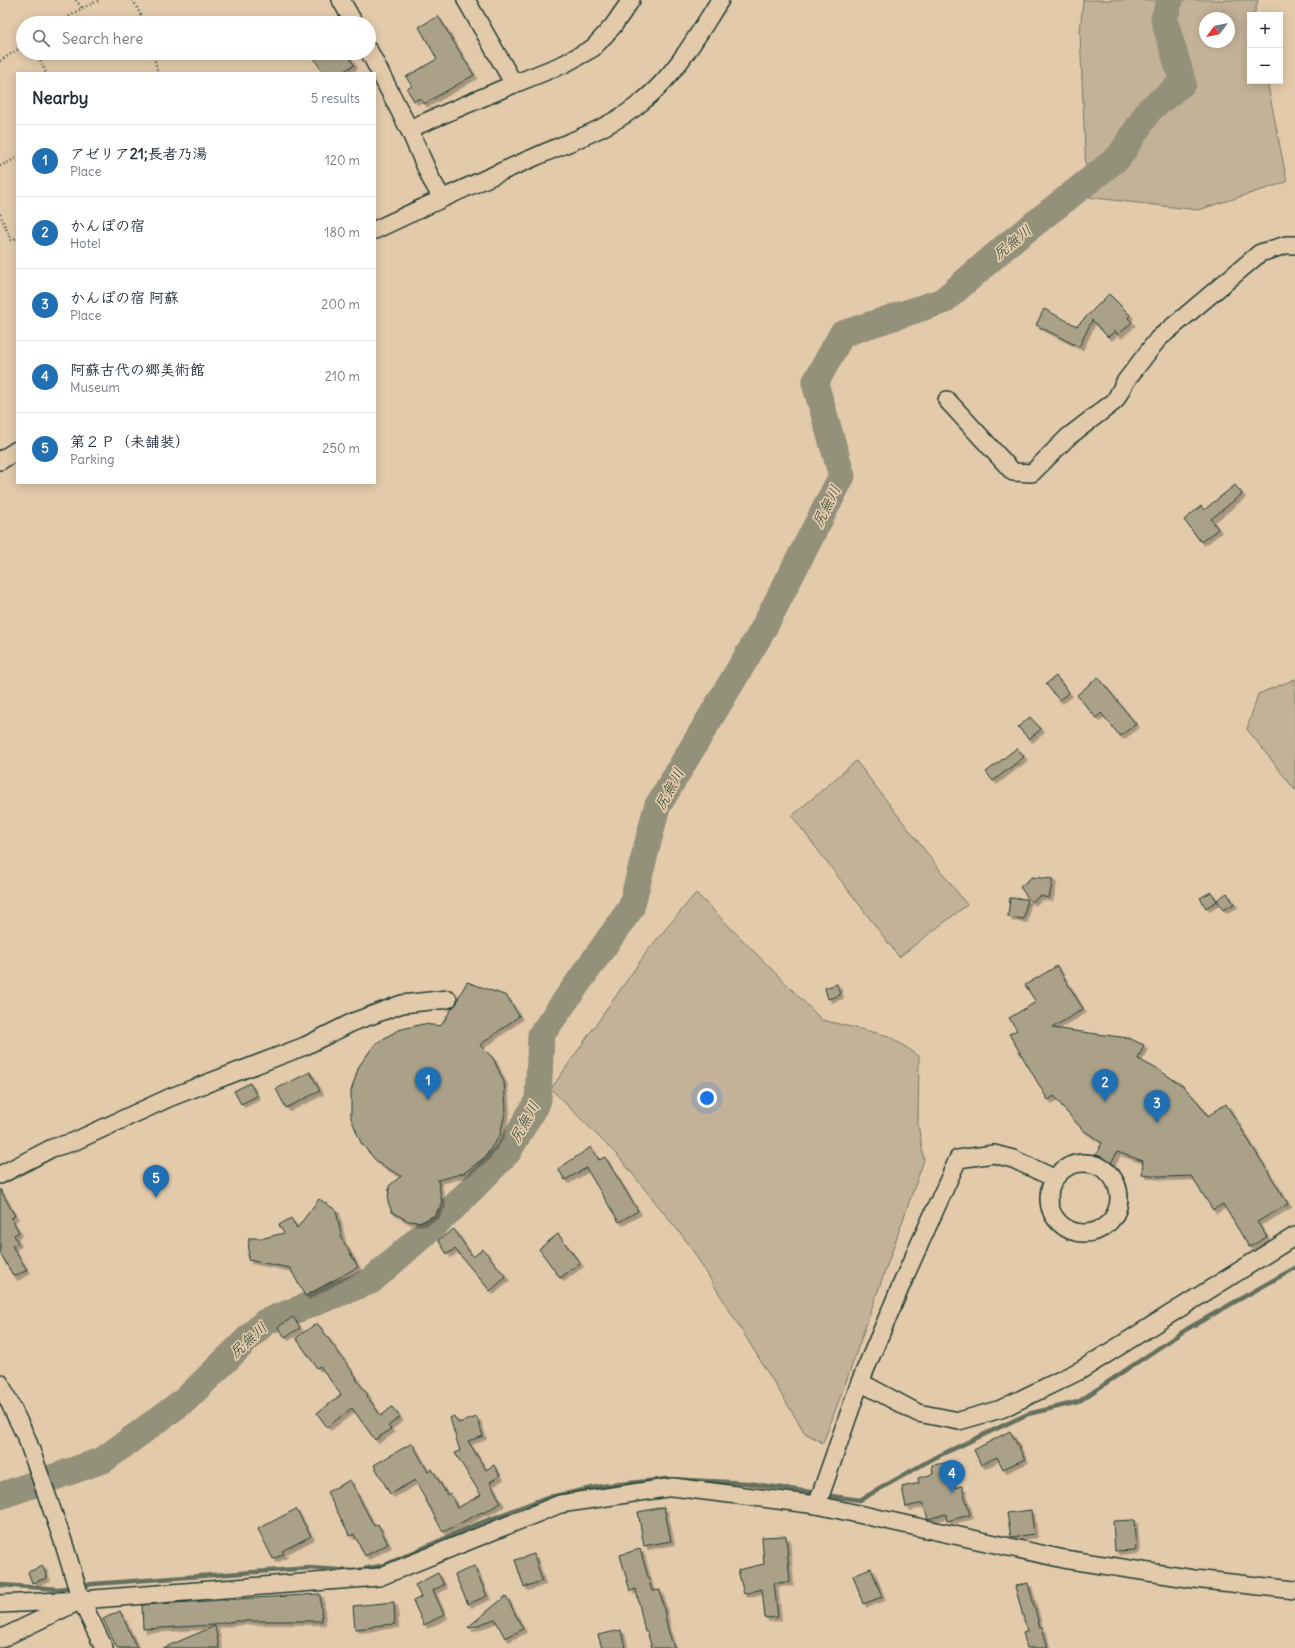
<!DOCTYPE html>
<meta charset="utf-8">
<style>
:root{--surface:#fff;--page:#f2f2f3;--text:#1f2937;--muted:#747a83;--line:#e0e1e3;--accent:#1f6fb2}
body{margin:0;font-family:Delius,"Klee One",sans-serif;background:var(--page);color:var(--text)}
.controls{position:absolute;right:12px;top:12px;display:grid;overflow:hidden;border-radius:0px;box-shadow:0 2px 10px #0003}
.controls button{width:36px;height:36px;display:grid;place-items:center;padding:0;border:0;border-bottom:1px solid var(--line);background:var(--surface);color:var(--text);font:20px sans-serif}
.compass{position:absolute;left:1199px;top:12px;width:36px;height:36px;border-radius:50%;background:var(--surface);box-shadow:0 2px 10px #0003;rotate:238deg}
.you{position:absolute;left:707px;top:1098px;width:14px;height:14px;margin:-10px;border:3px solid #fff;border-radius:50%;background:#1a73e8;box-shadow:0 0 0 6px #1a73e833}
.badge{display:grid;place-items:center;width:26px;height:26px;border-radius:50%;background:var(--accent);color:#fff;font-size:13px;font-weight:700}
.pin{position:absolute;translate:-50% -33px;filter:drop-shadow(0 1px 2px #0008)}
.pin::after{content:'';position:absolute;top:21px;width:14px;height:12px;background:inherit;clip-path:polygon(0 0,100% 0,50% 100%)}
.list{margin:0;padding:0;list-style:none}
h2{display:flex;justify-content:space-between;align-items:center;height:52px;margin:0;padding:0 16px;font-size:17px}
h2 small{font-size:13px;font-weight:400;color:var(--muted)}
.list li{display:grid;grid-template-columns:26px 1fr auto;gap:12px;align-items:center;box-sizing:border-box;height:72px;padding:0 16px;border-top:1px solid var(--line)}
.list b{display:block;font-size:15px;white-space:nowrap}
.list p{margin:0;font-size:13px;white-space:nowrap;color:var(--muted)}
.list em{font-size:13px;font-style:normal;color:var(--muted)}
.icon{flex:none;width:22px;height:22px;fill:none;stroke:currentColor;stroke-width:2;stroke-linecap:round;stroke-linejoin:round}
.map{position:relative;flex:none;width:1295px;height:1648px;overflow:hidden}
.search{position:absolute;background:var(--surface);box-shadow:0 2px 10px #0003;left:16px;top:16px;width:360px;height:44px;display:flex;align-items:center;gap:10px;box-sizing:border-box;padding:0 14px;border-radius:22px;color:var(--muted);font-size:15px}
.panel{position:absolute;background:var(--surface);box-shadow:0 2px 10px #0003;left:16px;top:72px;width:360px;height:412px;border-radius:0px}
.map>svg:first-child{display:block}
.green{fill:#c3b298;stroke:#717866;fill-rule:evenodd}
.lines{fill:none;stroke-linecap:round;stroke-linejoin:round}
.stream{stroke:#656f5e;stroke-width:4.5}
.river{stroke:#93917a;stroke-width:27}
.building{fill:#aaa188;stroke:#1f3d34;filter:url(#shadow)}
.minor-casing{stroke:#1f3d34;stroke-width:20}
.path{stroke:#1f3d34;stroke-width:2.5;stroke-dasharray:1 3;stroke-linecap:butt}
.minor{stroke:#e3caab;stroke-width:17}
.labels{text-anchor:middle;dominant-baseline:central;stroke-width:3.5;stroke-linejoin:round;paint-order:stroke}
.water-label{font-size:15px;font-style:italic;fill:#2b453b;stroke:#e3caab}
</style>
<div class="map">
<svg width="1295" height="1648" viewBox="0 0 1295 1648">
<defs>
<filter id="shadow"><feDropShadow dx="3.5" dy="3.5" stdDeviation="0" flood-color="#0004"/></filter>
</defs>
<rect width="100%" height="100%" fill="#e3caab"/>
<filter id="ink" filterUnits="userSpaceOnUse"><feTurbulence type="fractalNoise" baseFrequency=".025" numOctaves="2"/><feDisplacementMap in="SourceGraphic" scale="8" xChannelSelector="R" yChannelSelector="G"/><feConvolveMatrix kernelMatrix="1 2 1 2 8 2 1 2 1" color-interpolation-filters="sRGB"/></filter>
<g filter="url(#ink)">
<g class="green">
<path d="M1083 0H1258L1254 15H1250V81H1267L1287 182 1198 210 1087 197 1080 32ZM1205 18H1229V42H1205Z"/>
<path d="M1295 679V790L1247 729 1258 694Z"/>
<path d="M856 761 967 905 899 957 792 816Z"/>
<path d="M696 893 822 1020 889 1036 919 1056 918 1124 924 1160 847 1379 823 1443 805 1433 688 1243 619 1157 551 1089 648 950Z"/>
</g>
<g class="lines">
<g class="stream">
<path d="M824 1495 860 1500 934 1458 1028 1414 1078 1402 1187 1329 1295 1268"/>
<path d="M0 1585 59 1589 93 1584 309 1568 354 1571 385 1565 475 1525 545 1498 602 1486 667 1479 747 1483 817 1493"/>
</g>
<path class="river" d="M0 1496 103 1460 185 1400 265 1322 371 1281 451 1210 508 1152 538 1100 541 1035 631 908 657 807 761 633 842 476 815 383 842 334 943 301 1006 246 1119 157 1150 109 1183 83 1164 19 1170 0"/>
</g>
<g class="building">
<path d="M438 16 474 75 424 104 420 98 414 101 407 89 412 86 406 77 437 59 419 27Z"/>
<path d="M311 53H347L354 65 341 73H323Z"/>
<path d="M1109 294 1130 315 1128 318 1132 322 1118 335 1115 331 1108 337 1092 320 1079 347 1036 325 1044 309 1077 326Z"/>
<path d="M1235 485 1242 494 1211 519 1218 529 1201 542 1184 520 1201 506 1204 510Z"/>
<path d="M1056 676 1069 693 1059 700 1046 684Z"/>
<path d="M1098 677 1136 724 1120 736 1101 713 1096 718 1077 695Z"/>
<path d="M1030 717 1041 729 1029 739 1018 727Z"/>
<path d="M1017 748 1024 757 993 781 986 772Z"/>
<path d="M1032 877 1053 879 1049 898 1040 896 1031 902 1020 887Z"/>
<path d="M1211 892 1217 901 1206 908 1200 898Z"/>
<path d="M1227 893 1234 904 1223 910 1217 900Z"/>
<path d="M1010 898 1027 899 1024 919 1008 917Z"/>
<path d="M1057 966 1083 1009 1052 1028 1128 1038 1144 1045 1138 1059 1159 1070 1183 1086 1198 1102 1208 1116 1226 1104 1288 1204 1257 1222 1267 1237 1249 1247 1223 1204 1213 1210 1191 1176 1167 1177 1142 1174 1143 1161 1117 1152 1108 1169 1092 1161 1102 1143 1083 1130 1070 1116 1054 1096 1048 1100 1009 1034 1017 1030 1009 1018 1036 1002 1025 985Z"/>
<path d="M467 982 507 996 519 1016 480 1045 493 1058 504 1082 506 1109 500 1135 485 1157 464 1173 438 1180 442 1203 435 1215 422 1222 408 1221 392 1212 388 1202 389 1186 401 1176 378 1163 361 1143 351 1118V1091L359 1066 375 1044 398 1030 423 1024 441 1026 452 1008 457 1003 458 998Z"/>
<path d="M837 984 840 995 828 999 825 988Z"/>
<path d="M310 1072 320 1091 286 1108 276 1089Z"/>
<path d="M250 1083 257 1096 241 1104 234 1091Z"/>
<path d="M591 1147 599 1160 605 1157 638 1211 619 1222 586 1168 565 1180 558 1169Z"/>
<path d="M0 1189 15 1216 11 1218 19 1232 14 1235 18 1243 12 1246 27 1270 14 1277 0 1253Z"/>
<path d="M319 1199 336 1210 342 1239 358 1267 305 1296 290 1268 248 1260 249 1238H264L284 1233 279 1225 291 1218 297 1228Z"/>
<path d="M454 1229 473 1257 483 1249 506 1277 490 1291 455 1249 447 1254 438 1240Z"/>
<path d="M558 1234 580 1263 560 1278 539 1249Z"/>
<path d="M293 1317 300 1328 285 1337 278 1327Z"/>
<path d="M317 1323 357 1378 356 1379 368 1395 367 1396 381 1416 392 1407 400 1417 388 1426 391 1429 375 1440 352 1408 327 1427 317 1413 341 1395 320 1366 317 1368 296 1338Z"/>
<path d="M454 1416 458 1423 477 1417 483 1436 468 1441 486 1470 494 1465 500 1476 490 1482 501 1503 483 1513 482 1512 443 1532 415 1480 390 1494 374 1465 412 1443 428 1472 432 1469 447 1495 450 1493 457 1508 481 1495 455 1453 460 1451 450 1418Z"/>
<path d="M1010 1431 1025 1459 1003 1469 997 1457 981 1465 974 1450Z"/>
<path d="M946 1463 949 1478H950L953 1488 962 1486 970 1515 947 1521 946 1514 928 1519 923 1503 906 1507 902 1487 919 1483 918 1478 933 1474 932 1465Z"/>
<path d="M350 1480 374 1526 378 1524 388 1544 365 1556 354 1534 350 1536 327 1492Z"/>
<path d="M664 1507 671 1541 644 1546 638 1512Z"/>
<path d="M296 1509 311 1536 282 1551 284 1554 273 1559 258 1529Z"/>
<path d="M1031 1510 1034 1534 1011 1537 1007 1513Z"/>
<path d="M1134 1520 1136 1550 1115 1551 1113 1521Z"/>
<path d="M786 1536 790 1582 774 1583 778 1617 765 1618 762 1589 744 1594 738 1570 764 1564 762 1537Z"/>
<path d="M640 1549 652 1591 660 1590 668 1630 674 1648H652L647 1632H645L636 1589 630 1591 620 1555Z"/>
<path d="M534 1554 542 1581 524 1587 515 1560Z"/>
<path d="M43 1566 47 1578 32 1583 28 1572Z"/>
<path d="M474 1566 487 1596 468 1604 455 1575Z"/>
<path d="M871 1568 882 1597 863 1604 853 1575Z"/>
<path d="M438 1573 444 1585 433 1590 444 1615 424 1625 413 1601 421 1597 415 1585Z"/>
<path d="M1028 1583 1040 1628 1042 1627 1048 1648H1027L1023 1632 1027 1631 1015 1586Z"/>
<path d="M320 1594 322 1621H236L215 1624V1625L143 1629 142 1605Z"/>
<path d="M506 1596 523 1629 505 1638 495 1619 469 1628 468 1627Z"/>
<path d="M394 1602 395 1624 373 1626V1627L355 1629 353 1606Z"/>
<path d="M120 1611 137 1648H117L103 1619Z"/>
<path d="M215 1626 219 1648H163Z"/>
<path d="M621 1630 625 1648H602L598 1635Z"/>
</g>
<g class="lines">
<g class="minor-casing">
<g id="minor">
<path d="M341 0 354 23"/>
<path d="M466 0 514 84"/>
<path d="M369 51 409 129 431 179 442 198"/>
<path d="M409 129 514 84 564 64 593 48 613 26 631 0"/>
<path d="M375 230C428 205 481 180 535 157 571 141 613 127 643 101 676 74 697 36 720 0"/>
<path d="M947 400 1013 472 1032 473 1068 437 1115 401 1125 382 1158 339 1260 253 1286 245H1295"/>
<path d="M0 461 17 450"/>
<circle cx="1084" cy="1198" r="35"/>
<path d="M0 1175 52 1148 73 1142 171 1097 305 1046 353 1022 402 1004 448 999"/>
<path d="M860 1382 918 1413 959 1421 1001 1409 1081 1370 1295 1236"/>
<path d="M0 1383 27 1439 63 1541 81 1600 104 1648"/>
<path d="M817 1505 860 1382 906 1274 958 1159 994 1154 1013 1159 1054 1178"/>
<path d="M0 1604 81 1600 379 1577 560 1504 673 1487 817 1505 1064 1559 1194 1579 1295 1590"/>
<path d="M0 1639 75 1603"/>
</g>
</g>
<g class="path">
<path d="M76 0 82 8"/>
<path d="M133 0 145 23"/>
<path d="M59 23 82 8 100 0"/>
<path d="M37 53 46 73"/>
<path d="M153 53 158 73"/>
<path d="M0 61 23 46"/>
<path d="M0 166 17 158"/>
<path d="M0 214 11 240 17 238"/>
</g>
<use href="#minor" class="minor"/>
</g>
</g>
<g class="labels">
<g class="water-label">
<text transform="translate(1012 242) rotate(-39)">尻無川</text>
<text transform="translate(826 506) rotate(-63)">尻無川</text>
<text transform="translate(669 789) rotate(-62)">尻無川</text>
<text transform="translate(524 1122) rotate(-61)">尻無川</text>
<text transform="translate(248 1340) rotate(-42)">尻無川</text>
</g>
</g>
</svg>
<div class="controls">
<button>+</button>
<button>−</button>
</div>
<svg class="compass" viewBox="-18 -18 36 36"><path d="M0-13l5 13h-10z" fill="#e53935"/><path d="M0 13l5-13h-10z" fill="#747a83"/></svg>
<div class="you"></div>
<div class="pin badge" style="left:428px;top:1100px">1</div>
<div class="pin badge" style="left:1105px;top:1102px">2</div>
<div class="pin badge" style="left:1157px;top:1123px">3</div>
<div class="pin badge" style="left:952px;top:1493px">4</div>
<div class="pin badge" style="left:156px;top:1198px">5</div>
<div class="search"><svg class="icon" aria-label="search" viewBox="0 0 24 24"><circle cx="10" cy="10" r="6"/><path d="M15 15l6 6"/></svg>Search here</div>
<section class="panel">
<h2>Nearby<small>5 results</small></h2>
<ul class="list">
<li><span class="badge">1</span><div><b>アゼリア21;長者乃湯</b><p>Place</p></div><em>120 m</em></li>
<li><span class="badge">2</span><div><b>かんぽの宿</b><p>Hotel</p></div><em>180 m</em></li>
<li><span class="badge">3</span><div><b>かんぽの宿 阿蘇</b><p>Place</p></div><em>200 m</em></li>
<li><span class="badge">4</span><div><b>阿蘇古代の郷美術館</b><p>Museum</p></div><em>210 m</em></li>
<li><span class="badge">5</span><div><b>第２Ｐ（未舗装）</b><p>Parking</p></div><em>250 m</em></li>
</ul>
</section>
</div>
